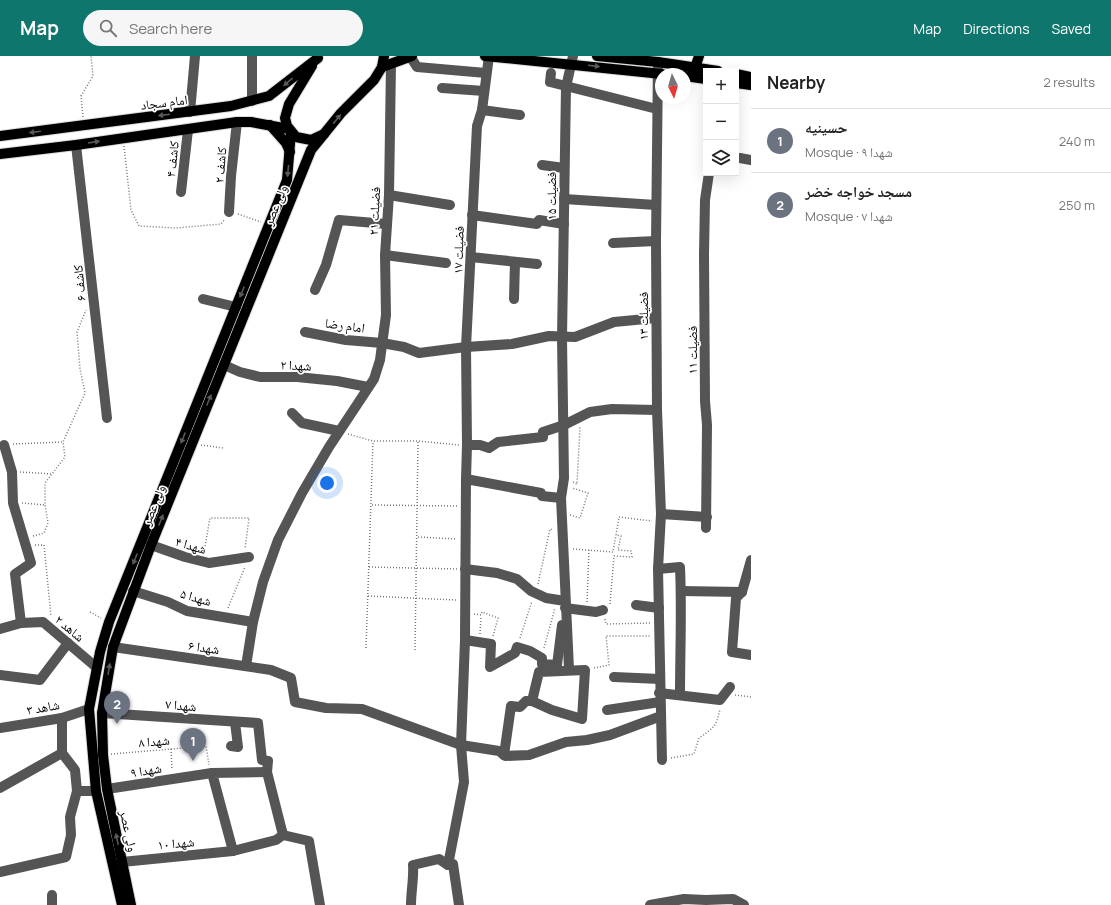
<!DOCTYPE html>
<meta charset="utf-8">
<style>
:root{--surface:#fff;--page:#f6f6f6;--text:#222;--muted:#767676;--line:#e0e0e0;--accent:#0f766e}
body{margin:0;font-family:Manrope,"Noto Naskh Arabic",sans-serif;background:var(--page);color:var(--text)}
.controls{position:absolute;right:12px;top:12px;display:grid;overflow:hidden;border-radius:0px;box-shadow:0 4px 16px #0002}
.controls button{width:36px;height:36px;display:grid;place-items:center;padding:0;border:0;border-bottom:1px solid var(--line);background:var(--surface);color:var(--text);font:20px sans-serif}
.compass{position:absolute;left:655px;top:12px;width:36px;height:36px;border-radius:50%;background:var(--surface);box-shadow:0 4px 16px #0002;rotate:175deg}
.you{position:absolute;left:327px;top:427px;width:14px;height:14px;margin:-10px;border:3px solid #fff;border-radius:50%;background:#1a73e8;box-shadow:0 0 0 6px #1a73e833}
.badge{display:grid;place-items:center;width:26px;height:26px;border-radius:50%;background:var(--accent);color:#fff;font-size:13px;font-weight:700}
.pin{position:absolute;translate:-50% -33px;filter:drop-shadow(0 1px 2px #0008)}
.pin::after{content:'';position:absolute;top:21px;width:14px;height:12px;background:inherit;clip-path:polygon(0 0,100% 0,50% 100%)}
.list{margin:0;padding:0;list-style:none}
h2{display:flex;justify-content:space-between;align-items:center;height:52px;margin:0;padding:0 16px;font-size:17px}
h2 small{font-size:13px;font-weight:400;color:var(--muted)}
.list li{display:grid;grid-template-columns:26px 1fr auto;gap:12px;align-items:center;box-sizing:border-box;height:64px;padding:0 16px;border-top:1px solid var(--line)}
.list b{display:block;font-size:15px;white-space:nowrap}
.list p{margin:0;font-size:13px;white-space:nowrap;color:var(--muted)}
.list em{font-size:13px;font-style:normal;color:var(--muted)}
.icon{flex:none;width:22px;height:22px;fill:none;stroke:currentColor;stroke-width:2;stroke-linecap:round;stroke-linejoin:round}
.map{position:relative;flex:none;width:751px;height:849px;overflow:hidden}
header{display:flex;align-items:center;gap:24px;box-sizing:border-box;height:56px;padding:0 20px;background:var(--accent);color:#fff}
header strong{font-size:19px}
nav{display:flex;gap:22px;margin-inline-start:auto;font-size:14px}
.search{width:280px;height:36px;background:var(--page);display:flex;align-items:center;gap:10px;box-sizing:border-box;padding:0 14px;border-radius:22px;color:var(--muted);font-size:15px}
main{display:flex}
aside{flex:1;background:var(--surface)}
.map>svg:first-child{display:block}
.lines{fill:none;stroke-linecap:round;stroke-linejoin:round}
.major-casing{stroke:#dbdbdb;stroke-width:12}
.path{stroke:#777;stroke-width:1.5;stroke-dasharray:1 2;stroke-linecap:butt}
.minor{stroke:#555;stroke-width:10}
.major{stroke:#000;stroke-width:10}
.oneway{fill:#595959}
.labels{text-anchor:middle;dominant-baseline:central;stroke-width:3.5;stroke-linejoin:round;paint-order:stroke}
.street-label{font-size:13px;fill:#000;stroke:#fff}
</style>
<header>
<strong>Map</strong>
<div class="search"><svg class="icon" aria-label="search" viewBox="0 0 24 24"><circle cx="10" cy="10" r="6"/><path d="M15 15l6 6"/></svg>Search here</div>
<nav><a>Map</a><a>Directions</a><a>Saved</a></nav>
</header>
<main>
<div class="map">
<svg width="751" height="849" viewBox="0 0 751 849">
<rect width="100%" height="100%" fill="#fff"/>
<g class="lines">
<g class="major-casing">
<g id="major">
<path d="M485 0 662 18"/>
<path d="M597 0 658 6 718 15"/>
<path d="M312 10 289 48 285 62 287 70 296 81 311 84 324 78 341 57 374 24 382 11 384 0"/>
<path d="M382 11 412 0"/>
<path d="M736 18 751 21"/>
<path d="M685 20 706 23"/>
<path d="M692 21 699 0"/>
<path d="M736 27 751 29"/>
<path d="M270 69 286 87 290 96"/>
<path d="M0 80 231 50 269 40 318 2"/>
<path d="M0 98 76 89 237 66H251L289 73"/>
<path d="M122 849 96 735 89 653 100 596 109 566 287 124 291 76"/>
<path d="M131 849 107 733 103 699 102 657 113 591 151 489 311 94 324 78"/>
</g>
</g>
<g class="path">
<path d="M83 61 81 40 93 20 91 0"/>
<path d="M124 90 131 154 139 170 176 172 221 168 225 163"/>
<path d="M238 158 261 166"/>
<path d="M348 378 373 385H418L459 389"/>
<path d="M13 388 63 386"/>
<path d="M201 389 223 392"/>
<path d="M20 416 53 418"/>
<path d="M573 426 577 428 580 371"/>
<path d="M22 447 45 449"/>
<path d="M372 449 458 450"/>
<path d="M570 459 580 462 588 437 572 432"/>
<path d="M33 480 44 477 48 467 45 449V427L65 401 63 386 85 337 80 313 77 276 86 254"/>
<path d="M418 481 457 483"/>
<path d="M35 489H44L51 560"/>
<path d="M573 493 613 496 616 479"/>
<path d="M204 496 210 462H249L245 493"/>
<path d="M369 511 457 513"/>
<path d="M538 528 550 473 553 474"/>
<path d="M368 540 456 544"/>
<path d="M587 546 589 494"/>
<path d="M610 548 614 500 632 501 631 495 618 494 621 480 616 479 619 461 652 465"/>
<path d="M228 552 245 511"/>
<path d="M90 556 101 562"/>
<path d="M474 558 481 559 482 556 498 562 493 580"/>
<path d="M605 563 606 568 650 567"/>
<path d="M480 578 481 560"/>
<path d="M520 582 532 545"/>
<path d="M366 592 373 385"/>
<path d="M544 592 555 552"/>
<path d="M415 594 418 385"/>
<path d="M594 612 609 609 606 580H651"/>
<path d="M735 639 751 641"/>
<path d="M171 693 172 714"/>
<path d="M111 698 206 690 209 709"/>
<path d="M671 702 694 698 699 682C713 672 716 672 720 653"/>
</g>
<g class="minor">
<path d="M410 0 417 11 486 17"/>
<path d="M658 6 656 185 657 354 661 458 658 513 662 704"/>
<path d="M551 17 550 26 657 53"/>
<path d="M442 32 484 35"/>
<path d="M252 45V0"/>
<path d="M482 54 520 59"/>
<path d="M190 56 195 0"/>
<path d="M76 89 107 362"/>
<path d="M740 102 751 104"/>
<path d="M542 109 564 112"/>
<path d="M181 136 188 74"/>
<path d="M389 139 450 149"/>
<path d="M564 143 656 149"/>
<path d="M229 156 231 120 237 66"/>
<path d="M472 159 537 168 539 164 564 168"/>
<path d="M613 187 656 185"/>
<path d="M385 199 446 207"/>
<path d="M471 201 537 208"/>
<path d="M315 234 326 209 339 164 387 168"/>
<path d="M203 243 236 251"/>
<path d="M514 243 515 206"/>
<path d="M305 276 346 284 382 287 404 291 419 297 466 291 512 288 549 280 575 281 614 266 656 262"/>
<path d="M224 309 240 316 260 321H297L337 325 368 331"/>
<path d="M292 357 302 367 339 375"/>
<path d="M4 389 12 416 13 447 31 507 15 518 21 567"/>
<path d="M467 389 466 291 477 70 482 54 489 0"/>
<path d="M466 423 467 389H480L489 392 498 386 543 381V376L564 369 590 356 612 353 657 354"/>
<path d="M661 458 707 461"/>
<path d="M706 472 707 369 705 345 704 198 705 144 709 117"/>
<path d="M151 489 185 501 209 507 249 501"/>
<path d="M465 513 497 517 517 523 531 535 546 542 565 545"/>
<path d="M658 513 680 511C682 554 680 596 680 639"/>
<path d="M133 535 168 546 187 555 253 566"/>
<path d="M681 535 742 536"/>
<path d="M742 536 736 542 732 596 751 599"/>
<path d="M742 536 751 504"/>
<path d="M636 549 659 552"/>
<path d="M565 552 596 556 603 554"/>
<path d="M0 573 21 567 43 566 96 611"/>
<path d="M465 584 466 423 541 437 542 440 561 442"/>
<path d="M113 591 271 614 291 622 295 646 326 652 362 653 461 689 499 695 505 700 529 699 566 686 587 684 610 679 661 660"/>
<path d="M246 610 253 566 263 526 278 484 302 437 329 391 374 323 380 304 386 259 385 199 389 139 391 8"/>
<path d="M569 613 561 442 564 422 562 282 566 31 573 0"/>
<path d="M0 619 40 624 68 587"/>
<path d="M614 621 660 623"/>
<path d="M659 637 720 644 730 631"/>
<path d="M607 654 660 646"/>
<path d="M102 657 258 667 262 704 268 705 267 716 283 779 276 784 233 795 122 806"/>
<path d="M0 672 62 662 89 653"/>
<path d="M231 690 238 691 235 666"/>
<path d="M504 699 511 650 520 651 526 645H532L552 654 582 663 585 614 539 616 532 645"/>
<path d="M0 732 62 697"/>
<path d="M107 733 212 717"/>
<path d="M77 735H96"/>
<path d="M283 779 309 785 320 849"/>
<path d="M233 795 212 717 267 716"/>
<path d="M448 809 464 726 461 689 465 584 491 588 490 611 515 597 517 591 530 595 542 602V608L557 609 562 569"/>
<path d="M0 816 66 801 71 779 70 761 77 735 75 714 62 697V662"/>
<path d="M52 839V849"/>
<path d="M411 849C411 835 414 822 413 809L439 803 448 809 453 808 459 849"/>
<path d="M650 849 684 843 706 844 733 843 744 849"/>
</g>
<use href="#major" class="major"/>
</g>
<defs><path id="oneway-solid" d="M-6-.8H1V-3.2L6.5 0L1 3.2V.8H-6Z"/></defs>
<g class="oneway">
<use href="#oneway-solid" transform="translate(594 10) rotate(7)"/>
<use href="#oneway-solid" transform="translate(288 26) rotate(140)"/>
<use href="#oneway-solid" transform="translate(164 59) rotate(173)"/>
<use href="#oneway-solid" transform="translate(337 63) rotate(-51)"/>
<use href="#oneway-solid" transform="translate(35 76) rotate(173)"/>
<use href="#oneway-solid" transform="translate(94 86) rotate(-9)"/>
<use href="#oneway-solid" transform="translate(288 115) rotate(96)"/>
<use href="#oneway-solid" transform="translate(242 236) rotate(113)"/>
<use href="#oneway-solid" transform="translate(209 344) rotate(-68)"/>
<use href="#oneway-solid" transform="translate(183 382) rotate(112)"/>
<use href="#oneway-solid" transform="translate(161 464) rotate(-68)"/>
<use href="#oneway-solid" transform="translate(135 503) rotate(112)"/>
<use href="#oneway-solid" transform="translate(109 613) rotate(-80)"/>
<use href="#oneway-solid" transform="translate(117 783) rotate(-102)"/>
</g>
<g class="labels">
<g class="street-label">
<text transform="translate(164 46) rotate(-7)">امام سجاد</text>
<text transform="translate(172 103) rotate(-84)">کاشف ۴</text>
<text transform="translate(220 109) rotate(-85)">کاشف ۲</text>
<text transform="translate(551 140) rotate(-90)">فضیلت ۱۵</text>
<text transform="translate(275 149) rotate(-68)">ولی عصر</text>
<text transform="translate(374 155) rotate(-87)">فضیلت ۲۱</text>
<text transform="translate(458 194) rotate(-88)">فضیلت ۱۷</text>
<text transform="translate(79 227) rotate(-96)">کاشف ۶</text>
<text transform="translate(643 260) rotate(-90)">فضیلت ۱۳</text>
<text transform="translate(345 269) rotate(8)">امام رضا</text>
<text transform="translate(692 294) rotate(-90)">فضیلت ۱۱</text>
<text transform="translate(296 309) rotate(3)">شهدا ۲</text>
<text transform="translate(153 449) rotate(-68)">ولی عصر</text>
<text transform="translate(191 489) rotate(16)">شهدا ۴</text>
<text transform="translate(196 541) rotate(16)">شهدا ۵</text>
<text transform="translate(70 572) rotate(40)">شاهد ۲</text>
<text transform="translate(204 591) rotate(8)">شهدا ۶</text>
<text transform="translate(181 649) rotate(5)">شهدا ۷</text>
<text transform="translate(43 651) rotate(-10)">شاهد ۳</text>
<text transform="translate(154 685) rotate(-5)">شهدا ۸</text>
<text transform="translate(146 714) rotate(-9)">شهدا ۹</text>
<text transform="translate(129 775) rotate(78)">ولی عصر</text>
<text transform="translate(176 787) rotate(-5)">شهدا ۱۰</text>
</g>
</g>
</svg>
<div class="controls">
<button>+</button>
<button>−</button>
<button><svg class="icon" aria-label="layers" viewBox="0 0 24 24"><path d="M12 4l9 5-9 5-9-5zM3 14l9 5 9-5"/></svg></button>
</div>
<svg class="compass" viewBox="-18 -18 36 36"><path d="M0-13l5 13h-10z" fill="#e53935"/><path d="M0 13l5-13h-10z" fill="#767676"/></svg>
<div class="you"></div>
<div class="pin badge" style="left:193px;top:705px;background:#6b7280">1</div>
<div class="pin badge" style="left:117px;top:668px;background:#6b7280">2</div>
</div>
<aside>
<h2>Nearby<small>2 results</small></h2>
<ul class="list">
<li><span class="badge" style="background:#6b7280">1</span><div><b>حسینیه</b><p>Mosque · شهدا ۹</p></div><em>240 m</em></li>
<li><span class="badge" style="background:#6b7280">2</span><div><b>مسجد خواجه خضر</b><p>Mosque · شهدا ۷</p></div><em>250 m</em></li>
</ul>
</aside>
</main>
